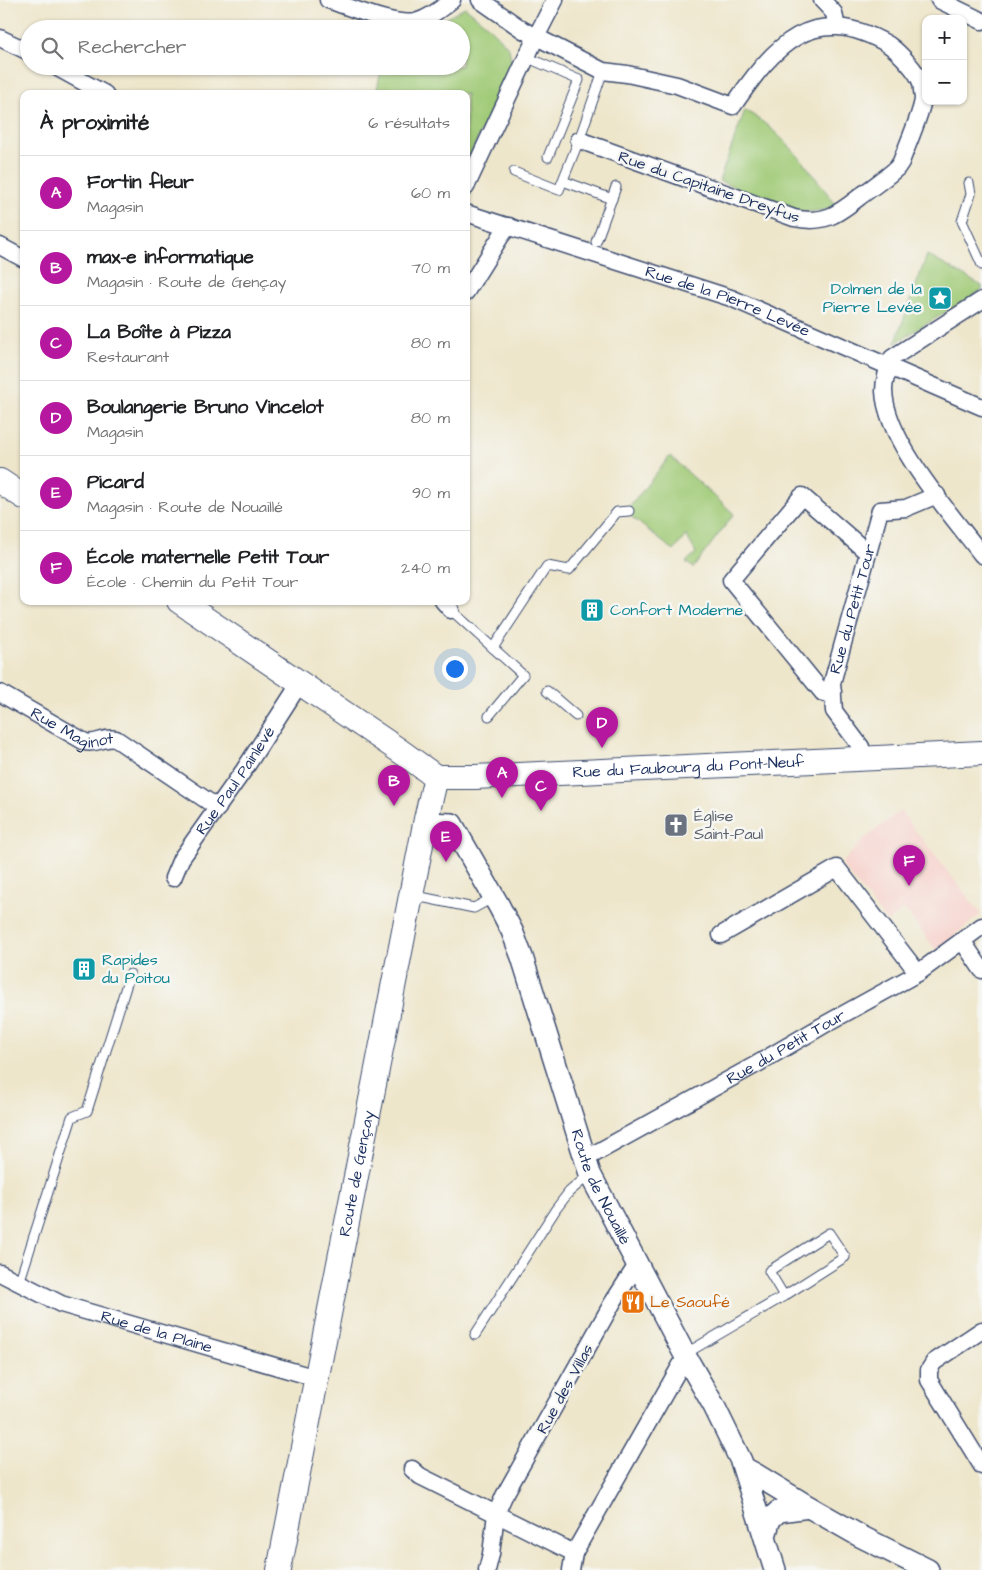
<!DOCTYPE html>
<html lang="fr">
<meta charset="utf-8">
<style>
:root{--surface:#fff;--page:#f6f6f6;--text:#202124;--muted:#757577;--line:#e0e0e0;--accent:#b5179e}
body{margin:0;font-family:"Architects Daughter",sans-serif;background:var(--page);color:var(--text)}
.controls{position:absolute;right:15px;top:15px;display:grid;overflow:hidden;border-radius:10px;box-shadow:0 1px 4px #0004}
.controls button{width:45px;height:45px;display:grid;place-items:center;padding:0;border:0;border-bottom:1px solid var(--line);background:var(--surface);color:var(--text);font:25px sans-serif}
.you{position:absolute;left:454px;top:668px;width:18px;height:18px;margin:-12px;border:4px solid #fff;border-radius:50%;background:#1a73e8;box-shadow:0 0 0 8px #1a73e833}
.badge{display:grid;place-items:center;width:32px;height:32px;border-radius:50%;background:var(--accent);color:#fff;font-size:16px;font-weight:700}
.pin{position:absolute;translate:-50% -41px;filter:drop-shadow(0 1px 2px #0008)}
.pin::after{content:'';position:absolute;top:26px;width:18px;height:15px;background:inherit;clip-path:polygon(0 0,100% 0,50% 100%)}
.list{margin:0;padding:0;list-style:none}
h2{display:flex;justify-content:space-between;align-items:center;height:65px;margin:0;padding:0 20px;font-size:21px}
h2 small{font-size:16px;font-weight:400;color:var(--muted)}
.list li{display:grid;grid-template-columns:32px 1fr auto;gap:15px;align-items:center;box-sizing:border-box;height:75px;padding:0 20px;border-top:1px solid var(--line)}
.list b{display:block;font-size:19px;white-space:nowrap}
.list p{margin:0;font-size:16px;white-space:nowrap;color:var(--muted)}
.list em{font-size:16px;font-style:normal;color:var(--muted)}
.icon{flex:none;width:28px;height:28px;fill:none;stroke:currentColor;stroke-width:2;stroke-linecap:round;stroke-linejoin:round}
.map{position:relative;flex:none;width:982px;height:1570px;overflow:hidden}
.search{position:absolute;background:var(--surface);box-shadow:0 1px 4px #0004;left:20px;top:20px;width:450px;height:55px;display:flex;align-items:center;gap:12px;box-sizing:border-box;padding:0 18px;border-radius:28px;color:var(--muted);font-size:19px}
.panel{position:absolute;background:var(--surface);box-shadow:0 1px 4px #0004;left:20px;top:90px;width:450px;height:515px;border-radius:10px}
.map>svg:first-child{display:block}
.built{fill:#f7d0ca}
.green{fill:#a1cb78;stroke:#5e7d6b}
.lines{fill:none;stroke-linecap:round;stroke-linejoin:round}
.service-casing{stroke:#3b4a6e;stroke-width:11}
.minor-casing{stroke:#3b4a6e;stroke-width:19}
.tertiary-casing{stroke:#3b4a6e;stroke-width:24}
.secondary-casing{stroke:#3b4a6e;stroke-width:26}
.service{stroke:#fff;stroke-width:9}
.minor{stroke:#fff;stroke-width:16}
.tertiary{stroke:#fff;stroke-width:21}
.secondary{stroke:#fff;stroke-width:24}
.labels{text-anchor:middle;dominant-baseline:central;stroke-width:5;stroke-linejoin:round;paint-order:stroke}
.street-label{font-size:16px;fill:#1b2f5e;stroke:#f6f6f2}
.culture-label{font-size:16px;fill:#0d838f;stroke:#f6f6f2;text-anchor:start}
.worship-label{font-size:16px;fill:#5b616d;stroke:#f6f6f2;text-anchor:start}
.food-label{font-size:16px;fill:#c56008;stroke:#f6f6f2;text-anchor:start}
</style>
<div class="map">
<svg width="982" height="1570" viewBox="0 0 982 1570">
<rect width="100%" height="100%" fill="#f6f6f2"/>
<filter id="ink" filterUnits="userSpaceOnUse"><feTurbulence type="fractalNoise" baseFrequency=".02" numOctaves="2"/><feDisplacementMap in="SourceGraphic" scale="10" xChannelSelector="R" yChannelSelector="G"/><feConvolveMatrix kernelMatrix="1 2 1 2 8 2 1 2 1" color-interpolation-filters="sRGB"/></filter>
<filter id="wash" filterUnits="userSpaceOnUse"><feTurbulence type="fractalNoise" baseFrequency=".0096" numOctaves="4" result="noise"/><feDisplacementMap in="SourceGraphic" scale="20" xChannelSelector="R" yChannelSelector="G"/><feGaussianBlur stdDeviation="1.12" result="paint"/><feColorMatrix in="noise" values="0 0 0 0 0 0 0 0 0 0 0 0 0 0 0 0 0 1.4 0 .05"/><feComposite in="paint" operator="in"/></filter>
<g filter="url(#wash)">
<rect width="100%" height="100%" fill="#eee6cb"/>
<path class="built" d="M900 811 981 914 936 950 905 909 887 922 841 864 864 839Z"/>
<g class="green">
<path d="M465 7 488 26 509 48 512 66 466 163V94H376L382 66H461V29H428Z"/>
<path d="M745 110C784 133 810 170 836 205L825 210 806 212 788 208 719 181Z"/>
<path d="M927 255 982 286V290L895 343Z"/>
<path d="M670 456 734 514 693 568 686 562 696 553 686 535 674 551 628 514 627 510Z"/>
</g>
</g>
<g filter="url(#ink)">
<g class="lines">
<g class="service-casing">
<g id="service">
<path d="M526 57 579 80 548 157"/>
<path d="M514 172 559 190 579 140 603 71"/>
<path d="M563 181 612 199"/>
<path d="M969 183 971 194 962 221 982 265"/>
<path d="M596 242 616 187"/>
<path d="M451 610 523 675 489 716"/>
<path d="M493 648 547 566 569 570 617 512 629 511"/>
<path d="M547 691 576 716"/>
<path d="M411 895 474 908 494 897"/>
<path d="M19 1283 72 1117 87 1111 130 974"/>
<path d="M475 1335 556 1209 569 1192 590 1174"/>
<path d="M685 1354 784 1296 845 1257 829 1233 769 1271 784 1296"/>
</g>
</g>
<g class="minor-casing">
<g id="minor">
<path d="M328 0C350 7 393 26 415 22 428 19 441 9 452 0"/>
<path d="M480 0 523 30 603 71 627 74 677 85 733 106C774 46 812 0 889 45 899 52 918 72 921 83 922 87 922 93 923 98 923 110 906 148 901 162L897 168C886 178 874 186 862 195 839 213 826 225 794 218L579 140"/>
<path d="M822 0 834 13 836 23"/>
<path d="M939 0 982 21"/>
<path d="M0 38 29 52"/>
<path d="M54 66 105 94"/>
<path d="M466 187 536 37 555 0"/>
<path id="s1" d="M466 213 731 298 982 407"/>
<path d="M0 246 24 259"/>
<path d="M466 292 501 236 509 226"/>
<path d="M982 300 892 358C888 369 884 379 884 391 886 442 951 514 982 555"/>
<path d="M443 601 451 610"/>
<path d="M833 692 823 693 731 580 802 496 868 553"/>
<path id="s2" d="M0 693 85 742C97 745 104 736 116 739L218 808"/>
<path id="s3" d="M862 759 861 747 834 711 832 683 880 510 906 508 937 495"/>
<path id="s4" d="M173 878 181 859 244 770 300 683"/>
<path d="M721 935 837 868 918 973"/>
<path d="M963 942 982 970"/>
<path id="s5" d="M585 1159 757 1064 822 1026 918 973 982 926"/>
<path d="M639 1268 633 1271 613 1302 504 1496 496 1514 574 1553 682 1363 687 1359"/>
<path id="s6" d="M0 1273 61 1304 316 1378"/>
<path d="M982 1330 934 1362 929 1370V1380L982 1466"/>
<path d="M412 1469 420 1476 496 1514 491 1554 487 1570"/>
<path d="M571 1570 574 1553"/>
</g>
</g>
<g class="tertiary-casing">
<g id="tertiary">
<path id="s7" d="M425 823 452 824 499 906 512 931 522 957 590 1174 687 1359 714 1406 741 1461 775 1570"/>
<path d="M744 1468 755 1474 809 1507 779 1511 770 1519 765 1536"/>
<path d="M809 1507 860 1536 928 1570"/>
</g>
</g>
<g class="secondary-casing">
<g id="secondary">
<path d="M0 481 24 497"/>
<path id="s8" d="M179 601 400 751 436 777H475L982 753"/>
<path id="s9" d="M279 1570 426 819 436 777"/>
</g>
</g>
<use href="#service" class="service"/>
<use href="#minor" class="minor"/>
<use href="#tertiary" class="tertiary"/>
<use href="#secondary" class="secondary"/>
</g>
</g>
<defs>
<g id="sight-square" transform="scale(1.25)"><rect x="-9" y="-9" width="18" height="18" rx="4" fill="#0f9aa8" stroke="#f6f6f2"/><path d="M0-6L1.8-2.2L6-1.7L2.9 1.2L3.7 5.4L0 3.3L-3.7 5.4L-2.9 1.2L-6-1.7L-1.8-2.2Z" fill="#fff"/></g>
<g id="building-square" transform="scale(1.25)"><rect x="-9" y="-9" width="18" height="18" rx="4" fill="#0f9aa8" stroke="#f6f6f2"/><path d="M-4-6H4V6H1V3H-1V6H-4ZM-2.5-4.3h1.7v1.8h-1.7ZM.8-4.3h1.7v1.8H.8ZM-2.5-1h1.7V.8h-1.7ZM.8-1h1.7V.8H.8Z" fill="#fff"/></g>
<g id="church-square" transform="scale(1.25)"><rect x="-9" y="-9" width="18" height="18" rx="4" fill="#6b7280" stroke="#f6f6f2"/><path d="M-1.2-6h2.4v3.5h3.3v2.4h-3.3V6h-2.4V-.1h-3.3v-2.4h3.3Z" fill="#fff"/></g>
<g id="restaurant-square" transform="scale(1.25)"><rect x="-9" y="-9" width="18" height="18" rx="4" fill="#e8710a" stroke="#f6f6f2"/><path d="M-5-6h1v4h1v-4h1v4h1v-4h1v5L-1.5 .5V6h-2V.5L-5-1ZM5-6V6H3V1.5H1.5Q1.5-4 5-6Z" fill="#fff"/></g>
</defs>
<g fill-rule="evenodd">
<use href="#sight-square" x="940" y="298"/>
<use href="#building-square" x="592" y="610"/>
<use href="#church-square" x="676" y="825"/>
<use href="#building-square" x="84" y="969"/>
<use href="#restaurant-square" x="633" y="1302"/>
</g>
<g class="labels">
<g class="street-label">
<text transform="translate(709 187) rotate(19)">Rue du Capitaine Dreyfus</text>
<text stroke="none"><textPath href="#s1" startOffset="276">Rue de la Pierre Levée</textPath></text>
<text stroke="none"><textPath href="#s3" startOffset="162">Rue du Petit Tour</textPath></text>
<text stroke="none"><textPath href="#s2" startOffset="82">Rue Maginot</textPath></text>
<text stroke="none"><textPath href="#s8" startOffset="564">Rue du Faubourg du Pont-Neuf</textPath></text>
<text stroke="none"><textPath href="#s4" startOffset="116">Rue Paul Painlevé</textPath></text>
<text stroke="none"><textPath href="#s5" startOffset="230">Rue du Petit Tour</textPath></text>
<text stroke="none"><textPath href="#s9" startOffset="404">Route de Gençay</textPath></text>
<text stroke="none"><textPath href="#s7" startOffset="421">Route de Nouaillé</textPath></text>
<text stroke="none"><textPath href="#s6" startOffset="168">Rue de la Plaine</textPath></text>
<text transform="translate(565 1389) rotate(-61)">Rue des Villas</text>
</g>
<g class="culture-label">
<text x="922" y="289" text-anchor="end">Dolmen de la<tspan x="922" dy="18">Pierre Levée</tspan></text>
<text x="610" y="610">Confort Moderne</text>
<text x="102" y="960">Rapides<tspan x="102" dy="18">du Poitou</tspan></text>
</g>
<g class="worship-label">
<text x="694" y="816">Église<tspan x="694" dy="18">Saint-Paul</tspan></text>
</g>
<g class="food-label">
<text x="650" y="1302">Le Saoufé</text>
</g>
</g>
</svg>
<div class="controls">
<button>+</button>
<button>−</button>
</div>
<div class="you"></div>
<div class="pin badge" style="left:502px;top:798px">A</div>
<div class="pin badge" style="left:394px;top:806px">B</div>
<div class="pin badge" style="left:541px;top:811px">C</div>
<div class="pin badge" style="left:602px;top:748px">D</div>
<div class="pin badge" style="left:446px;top:862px">E</div>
<div class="pin badge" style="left:909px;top:886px">F</div>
<div class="search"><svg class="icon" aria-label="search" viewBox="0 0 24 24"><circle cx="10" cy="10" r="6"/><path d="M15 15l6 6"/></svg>Rechercher</div>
<section class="panel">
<h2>À proximité<small>6 résultats</small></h2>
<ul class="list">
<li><span class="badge">A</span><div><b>Fortin fleur</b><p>Magasin</p></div><em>60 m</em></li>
<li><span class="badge">B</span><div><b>max-e informatique</b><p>Magasin · Route de Gençay</p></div><em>70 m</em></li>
<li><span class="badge">C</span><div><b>La Boîte à Pizza</b><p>Restaurant</p></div><em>80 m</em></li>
<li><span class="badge">D</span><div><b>Boulangerie Bruno Vincelot</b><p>Magasin</p></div><em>80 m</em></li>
<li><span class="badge">E</span><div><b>Picard</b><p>Magasin · Route de Nouaillé</p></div><em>90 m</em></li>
<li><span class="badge">F</span><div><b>École maternelle Petit Tour</b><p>École · Chemin du Petit Tour</p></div><em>240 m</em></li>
</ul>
</section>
</div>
